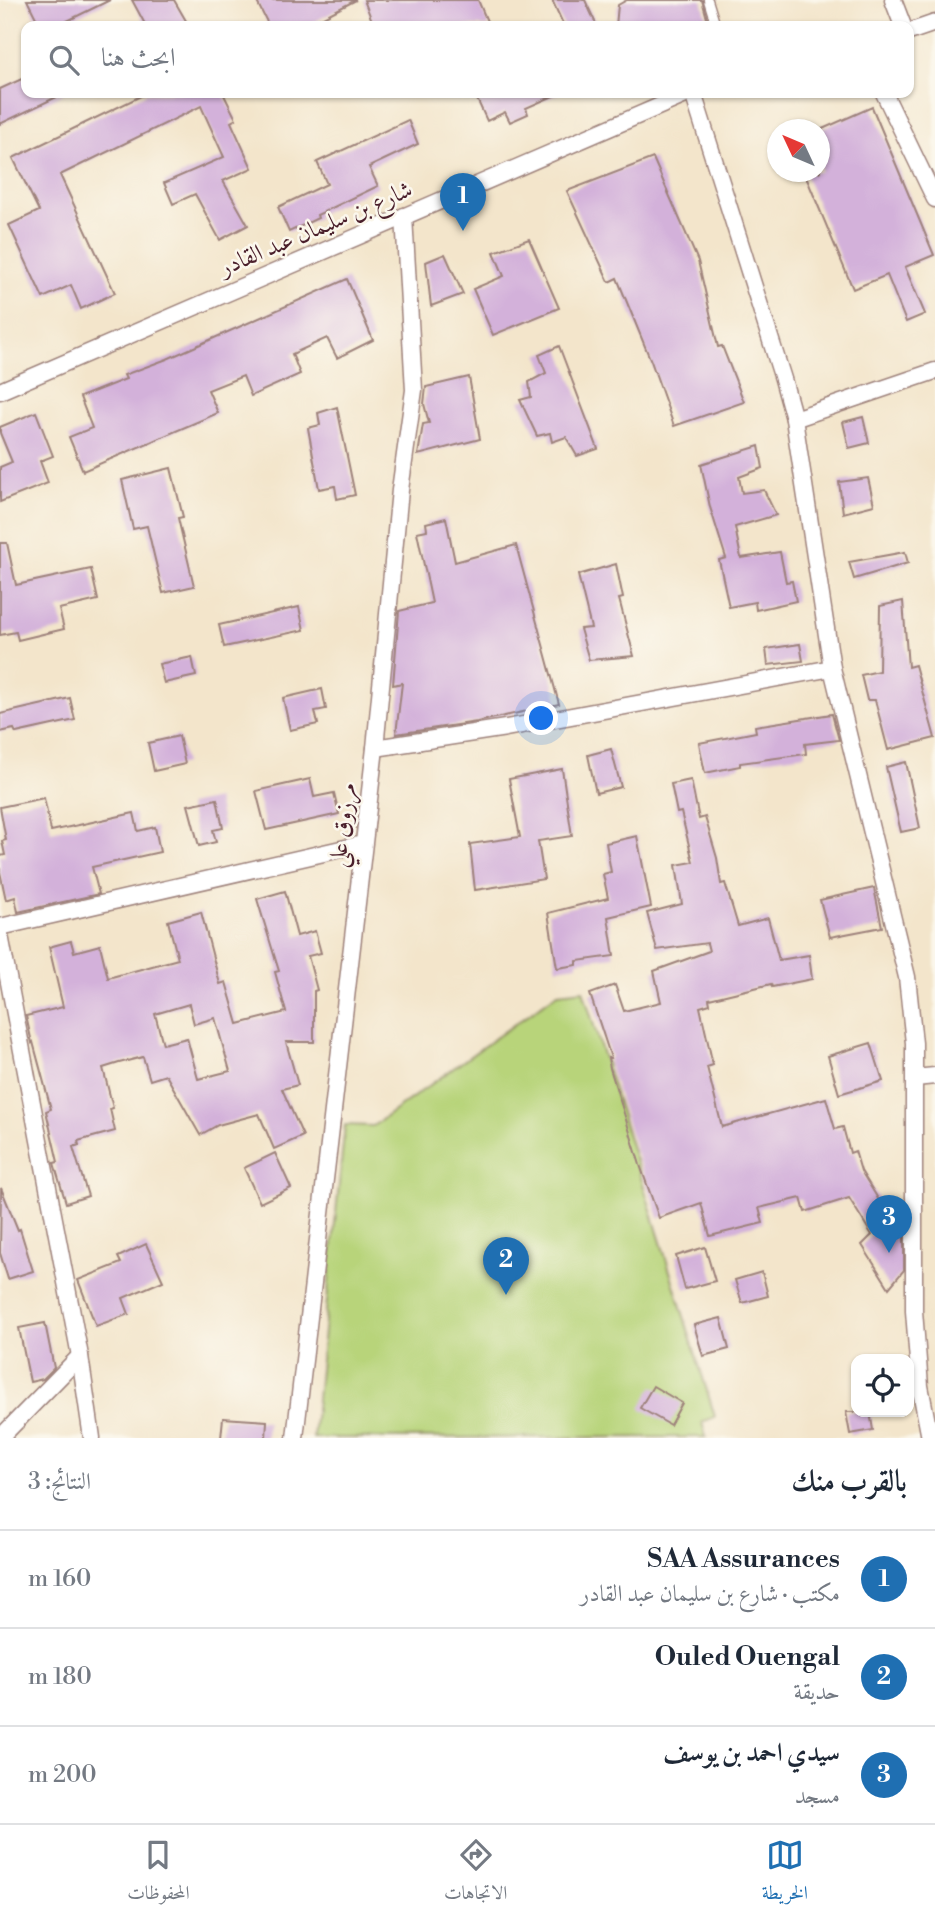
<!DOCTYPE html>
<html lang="ar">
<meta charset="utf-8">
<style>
:root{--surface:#fff;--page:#f2f2f3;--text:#1f2937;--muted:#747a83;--line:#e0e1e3;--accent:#1f6fb2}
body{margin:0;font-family:"Libre Bodoni",Amiri,serif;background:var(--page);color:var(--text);direction:rtl}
.controls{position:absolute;right:21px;bottom:21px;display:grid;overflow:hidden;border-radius:14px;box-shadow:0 2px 5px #0004}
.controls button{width:63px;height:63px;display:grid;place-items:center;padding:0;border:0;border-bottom:2px solid var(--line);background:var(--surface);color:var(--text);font:35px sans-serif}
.compass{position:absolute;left:767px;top:119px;width:63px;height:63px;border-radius:50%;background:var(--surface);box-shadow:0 2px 5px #0004;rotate:314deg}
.you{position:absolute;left:542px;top:719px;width:24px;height:24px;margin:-18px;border:5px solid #fff;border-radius:50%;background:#1a73e8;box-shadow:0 0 0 10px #1a73e833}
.badge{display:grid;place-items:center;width:46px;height:46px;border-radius:50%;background:var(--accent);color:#fff;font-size:23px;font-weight:700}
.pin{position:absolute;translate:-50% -58px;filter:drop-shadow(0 2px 4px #0008)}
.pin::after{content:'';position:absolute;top:37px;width:24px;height:21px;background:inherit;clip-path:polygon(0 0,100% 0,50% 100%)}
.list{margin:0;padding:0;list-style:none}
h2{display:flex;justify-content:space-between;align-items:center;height:91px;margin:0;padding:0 28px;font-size:30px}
h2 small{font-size:23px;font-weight:400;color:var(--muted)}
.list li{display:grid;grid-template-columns:46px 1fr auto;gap:21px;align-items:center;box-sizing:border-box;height:98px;padding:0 28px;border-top:2px solid var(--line)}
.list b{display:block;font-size:26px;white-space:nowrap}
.list p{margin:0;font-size:23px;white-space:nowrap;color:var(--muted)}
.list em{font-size:23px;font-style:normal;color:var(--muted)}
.icon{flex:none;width:38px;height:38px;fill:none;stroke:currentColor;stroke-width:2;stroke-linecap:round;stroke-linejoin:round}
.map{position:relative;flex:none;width:935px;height:1438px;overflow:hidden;direction:ltr}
.search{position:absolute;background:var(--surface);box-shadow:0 2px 5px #0004;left:21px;right:21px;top:21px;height:77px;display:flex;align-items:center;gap:18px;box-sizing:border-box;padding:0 24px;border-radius:14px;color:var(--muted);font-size:26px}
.sheet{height:385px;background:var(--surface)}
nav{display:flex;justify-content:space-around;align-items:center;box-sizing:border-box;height:98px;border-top:2px solid var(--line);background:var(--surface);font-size:19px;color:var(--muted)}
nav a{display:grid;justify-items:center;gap:4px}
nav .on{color:var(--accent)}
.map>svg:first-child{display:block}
.green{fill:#b8d47a;stroke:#817a52;stroke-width:2}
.building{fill:#d3b1da;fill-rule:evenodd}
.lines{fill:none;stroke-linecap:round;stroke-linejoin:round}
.lane-casing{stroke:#9e827b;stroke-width:11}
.street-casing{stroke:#9e827b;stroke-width:19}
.lane{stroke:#fff;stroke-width:8}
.street{stroke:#fff;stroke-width:16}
.labels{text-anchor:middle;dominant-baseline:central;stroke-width:5;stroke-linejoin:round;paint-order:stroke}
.street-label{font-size:24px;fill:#4a1f2b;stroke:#fbf7ec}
</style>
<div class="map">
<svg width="935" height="1438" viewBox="0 0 935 1438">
<rect width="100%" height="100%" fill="#fbf7ec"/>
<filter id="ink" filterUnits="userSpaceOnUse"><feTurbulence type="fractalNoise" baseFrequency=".0143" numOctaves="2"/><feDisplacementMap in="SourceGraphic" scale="14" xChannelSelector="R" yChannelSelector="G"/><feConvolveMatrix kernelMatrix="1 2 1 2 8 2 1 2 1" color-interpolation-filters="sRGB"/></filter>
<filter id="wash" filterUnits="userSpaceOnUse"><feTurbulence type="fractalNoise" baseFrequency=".00686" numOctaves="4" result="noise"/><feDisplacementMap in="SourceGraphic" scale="28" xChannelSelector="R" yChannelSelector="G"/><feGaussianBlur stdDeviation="1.57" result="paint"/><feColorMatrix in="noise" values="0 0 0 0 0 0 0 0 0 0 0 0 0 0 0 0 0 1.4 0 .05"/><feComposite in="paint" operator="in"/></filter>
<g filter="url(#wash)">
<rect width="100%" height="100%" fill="#f3e5cb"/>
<path class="green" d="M583 990 715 1417 702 1422 706 1437 313 1438 345 1125 373 1126 558 993Z"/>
<g id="blocks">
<g class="building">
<path d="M27 0H110L57 26H40Z"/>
<path d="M132 0H174L189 26H146Z"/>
<path d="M256 0H356L306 26H269Z"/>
<path d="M364 0H478L489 26H374Z"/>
<path d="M552 0H585L597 26H564Z"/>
<path d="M627 0H702L709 26H616L618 5Z"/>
<path d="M26 77V93H65L0 124V89Z"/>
<path d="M147 93H229L224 95 236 119 231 122 252 168 223 181 248 225 220 240 195 194 173 204 164 183 224 157 201 106 60 175 115 293 81 309 71 285 43 298 9 225 39 211 13 158Z"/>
<path d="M488 93H560L526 108 528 114 510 122 505 112 487 121 476 97Z"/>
<path d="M872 107 934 255 905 267 925 314 906 322 887 275 853 289 804 172H820V130Z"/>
<path d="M408 120 418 144 369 167 378 186 317 215 318 218 289 232 278 207 327 184 317 162Z"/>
<path d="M653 158 698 261 718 347 722 346 744 402 674 426 651 361 617 278 609 282 567 191Z"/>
<path d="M529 239 559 308 493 335 473 289 504 276 494 252Z"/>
<path d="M445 254 463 294 431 306 426 262Z"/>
<path d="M347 279 373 340 337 358 327 338 292 354 300 374 251 396 243 376 208 390 218 413 83 471 69 437 92 428 80 397 126 379 124 375 167 359Z"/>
<path d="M559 346 598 449 577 456 566 437 552 442 550 433 537 436 520 400 531 397 529 382 546 373 539 355Z"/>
<path d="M469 377 480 439 418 455 423 424 429 423 424 404 426 387Z"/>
<path d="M337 407 355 495 337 499 335 486 319 489 308 428 320 425 318 413Z"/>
<path d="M36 412 53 456 40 461 48 483 0 502V467L12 462 0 433V427Z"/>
<path d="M863 417 869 443 849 448 843 422Z"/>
<path d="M759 446 763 468 739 477 742 493 764 490 776 515 735 527 741 558 780 552 786 582 792 581 796 601 756 610 755 602 729 607 719 560 726 558 710 507 701 464Z"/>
<path d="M171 468 183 517 178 518 194 586 163 593 147 526 133 529 122 480Z"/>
<path d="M868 478 874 505 843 513 839 482Z"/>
<path d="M446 518 455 562 516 545 559 704 477 722 396 734 402 683 393 685 399 611 432 603 417 532 427 530 426 523Z"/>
<path d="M0 543H7L16 585 91 569 98 600 59 609 64 629 18 640 16 632 0 635Z"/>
<path d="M905 552 908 563 854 579 849 562Z"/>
<path d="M616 564 623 598 619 599 634 656 589 660 580 629 591 628 578 575Z"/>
<path d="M903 601 908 667 915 665 935 738 888 750 875 700H867L861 675 879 671 880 606Z"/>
<path d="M299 607 304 630 224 647 219 625Z"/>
<path d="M800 644 803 661 768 665 766 649Z"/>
<path d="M192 657 196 676 164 683 159 664Z"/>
<path d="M322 689 326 709 315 711 318 724 290 730 283 698Z"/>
<path d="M70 698 75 720 16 733 14 729 0 732V714Z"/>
<path d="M832 714 839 740 805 744 806 754 740 763V766L705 773 699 743 756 732 755 726Z"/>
<path d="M179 736 185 764 154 771 148 743Z"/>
<path d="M611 749 621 787 596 793 588 755Z"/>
<path d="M906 762 920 828 901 832 886 767Z"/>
<path d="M562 769 572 836 538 841 544 879 475 890 470 844 520 837 509 779Z"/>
<path d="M310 779 314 797 334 793 339 814 266 830 256 791Z"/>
<path d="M691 780 699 819 705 817 717 858 721 884 725 883 738 926 768 918 779 960 809 955 812 979 772 987 771 984 709 999 710 1004 700 1007 713 1065 707 1067 722 1127 826 1098 835 1129 843 1127 850 1153 855 1151 861 1171 888 1215 904 1232V1270L889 1288 862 1245 872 1235 849 1198 805 1212 801 1198 759 1208 763 1223 710 1236 701 1203 659 1218 640 1165 610 1068 608 1058H611L590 994 615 985 624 1011 661 1002 654 971 709 951 707 943 657 950 647 913 682 904 676 865 693 862 681 812 677 813 671 784Z"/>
<path d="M44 798 51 831 134 813 138 831 155 827 160 852 92 867 99 894 18 912 15 897 6 900 0 872V856L5 855 2 841 6 840 0 807Z"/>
<path d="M217 799 223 828 213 830 216 842 199 846 188 805Z"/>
<path d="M637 836 651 907 608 917 614 956 577 961V965L557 968 548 913 608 898 603 874 611 872 606 843Z"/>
<path d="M874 888 882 927 830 937 820 900Z"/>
<path d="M285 891 297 936 315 931 321 953 308 956 317 990 314 991V1042H286L298 1085 282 1089 303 1136 274 1149 259 1114 218 1125 200 1135 166 1075 150 1080 143 1057 119 1063 103 1068 113 1108 110 1109 115 1131 78 1141 79 1145 73 1147 88 1196 66 1203 54 1163 58 1162 46 1111 51 1109 33 1042 32 1043 26 1016 63 1007 49 947 71 941 74 952 100 945 108 978 178 959 168 921 201 912 220 984 226 982 238 1024 286 1012 275 972 279 971 257 899ZM189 1004 194 1024 215 1018 230 1071 198 1079 187 1038 163 1044 155 1014Z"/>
<path d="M871 1043 883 1081 839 1094 828 1056Z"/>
<path d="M275 1153 291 1188 260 1203 244 1168Z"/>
<path d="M1 1188 18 1230 20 1229 33 1271 8 1279 0 1253Z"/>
<path d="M146 1244 163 1281 123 1298 129 1314 96 1326 78 1280 121 1263 118 1257Z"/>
<path d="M705 1247 715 1281 685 1289 676 1256Z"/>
<path d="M762 1272 768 1296 742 1303 735 1280Z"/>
<path d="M721 1318 729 1349 703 1356 694 1325Z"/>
<path d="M45 1323 54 1368 43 1379 30 1382 19 1328Z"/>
<path d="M653 1386 682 1403 670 1425 640 1408Z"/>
<path d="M846 1412H870L873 1430 850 1434Z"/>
<path d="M223 1418 267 1421 266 1438H221Z"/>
</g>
</g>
</g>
<g filter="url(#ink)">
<use href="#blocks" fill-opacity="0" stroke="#9e827b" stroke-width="2"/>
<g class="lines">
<g class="lane-casing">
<path id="lane" d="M708 0 716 26"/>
</g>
<g class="street-casing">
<g id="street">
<path d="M893 0 903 26"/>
<path d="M909 32 935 23"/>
<path d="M693 93 783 379 794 419 832 668 907 977 914 1043V1311L920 1386 930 1438"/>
<path d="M884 93 935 199"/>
<path d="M0 391 690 93"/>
<path d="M794 419 935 371"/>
<path d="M375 748 506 728 832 668"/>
<path d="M0 927 363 844"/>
<path d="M0 935 80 1356 92 1438"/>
<path d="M915 1078 935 1076"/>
<path d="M0 1438 80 1356"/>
<path d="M295 1438 375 748 400 490 414 390 404 216"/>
</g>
</g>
<use href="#lane" class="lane"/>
<use href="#street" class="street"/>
</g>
</g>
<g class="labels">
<g class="street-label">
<text transform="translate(316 229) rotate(-23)">شارع بن سليمان عبد القادر</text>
<text transform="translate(343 825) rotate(-83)">مرزوق علي</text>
</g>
</g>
</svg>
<div class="controls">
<button><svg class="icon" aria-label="locate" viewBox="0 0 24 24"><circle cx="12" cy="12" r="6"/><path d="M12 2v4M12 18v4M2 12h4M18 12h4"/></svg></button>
</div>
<svg class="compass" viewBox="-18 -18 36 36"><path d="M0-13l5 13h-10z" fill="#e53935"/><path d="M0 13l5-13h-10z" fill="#747a83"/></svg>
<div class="you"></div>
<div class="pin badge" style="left:463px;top:231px">1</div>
<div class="pin badge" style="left:506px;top:1295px">2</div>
<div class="pin badge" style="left:889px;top:1253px">3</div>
<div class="search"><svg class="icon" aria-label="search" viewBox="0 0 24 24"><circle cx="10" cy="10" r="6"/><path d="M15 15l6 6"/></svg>ابحث هنا</div>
</div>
<section class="sheet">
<h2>بالقرب منك<small>النتائج: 3</small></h2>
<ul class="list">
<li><span class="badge">1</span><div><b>SAA Assurances</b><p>مكتب · شارع بن سليمان عبد القادر</p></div><em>160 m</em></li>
<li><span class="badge">2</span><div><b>Ouled Ouengal</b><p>حديقة</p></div><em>180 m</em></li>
<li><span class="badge">3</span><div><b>سيدي احمد بن يوسف</b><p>مسجد</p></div><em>200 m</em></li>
</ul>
</section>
<nav>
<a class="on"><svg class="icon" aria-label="map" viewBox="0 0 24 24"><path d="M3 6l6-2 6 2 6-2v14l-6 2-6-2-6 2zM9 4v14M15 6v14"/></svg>الخريطة</a>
<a><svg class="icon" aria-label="directions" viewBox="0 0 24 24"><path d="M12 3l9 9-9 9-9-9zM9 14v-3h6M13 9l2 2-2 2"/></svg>الاتجاهات</a>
<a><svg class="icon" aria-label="saved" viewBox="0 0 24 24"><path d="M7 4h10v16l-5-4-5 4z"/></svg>المحفوظات</a>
</nav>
